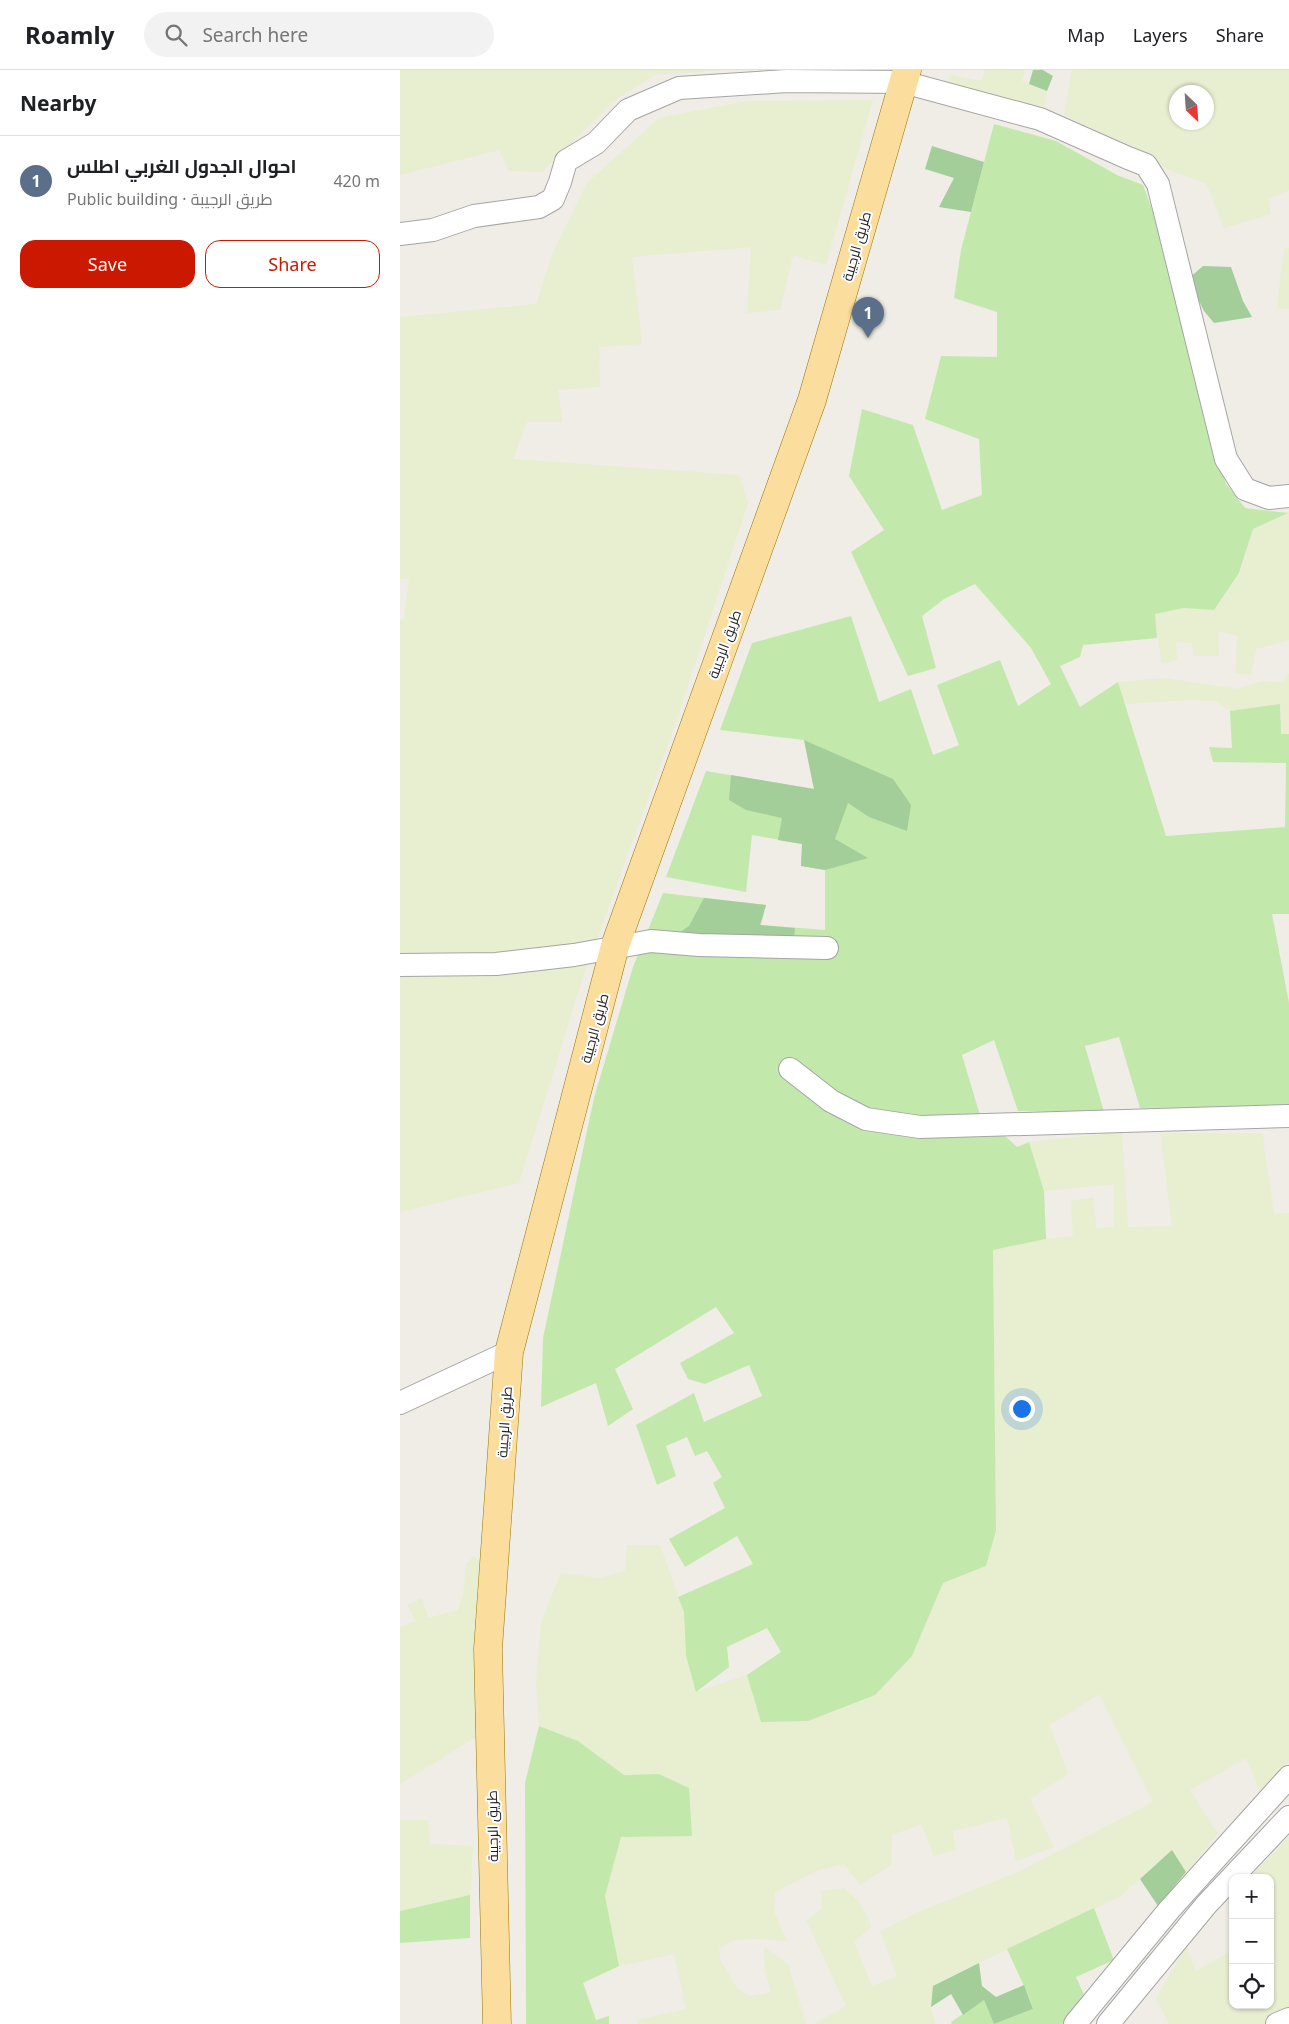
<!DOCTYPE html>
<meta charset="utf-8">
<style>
:root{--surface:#fff;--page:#f2f2f2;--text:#202124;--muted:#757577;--line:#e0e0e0;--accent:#cb1801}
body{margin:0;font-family:"Noto Sans",Cairo,sans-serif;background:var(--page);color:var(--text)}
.controls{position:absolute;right:15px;bottom:15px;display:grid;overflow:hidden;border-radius:10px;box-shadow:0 1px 4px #0004}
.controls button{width:45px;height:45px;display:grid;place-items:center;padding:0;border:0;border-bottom:1px solid var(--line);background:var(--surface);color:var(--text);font:25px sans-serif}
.compass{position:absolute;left:769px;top:15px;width:45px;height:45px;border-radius:50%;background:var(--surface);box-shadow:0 1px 4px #0004;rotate:155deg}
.you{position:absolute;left:621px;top:1338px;width:18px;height:18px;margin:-12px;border:4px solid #fff;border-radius:50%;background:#1a73e8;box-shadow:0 0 0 8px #1a73e833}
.badge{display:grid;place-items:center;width:32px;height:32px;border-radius:50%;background:var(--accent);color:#fff;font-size:16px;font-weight:700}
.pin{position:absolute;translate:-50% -41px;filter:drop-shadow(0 1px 2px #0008)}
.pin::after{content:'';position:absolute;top:26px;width:18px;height:15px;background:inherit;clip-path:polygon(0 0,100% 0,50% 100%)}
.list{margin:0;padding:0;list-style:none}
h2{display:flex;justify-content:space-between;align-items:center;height:65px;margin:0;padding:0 20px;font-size:21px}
h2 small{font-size:16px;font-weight:400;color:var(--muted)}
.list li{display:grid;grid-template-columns:32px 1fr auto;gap:15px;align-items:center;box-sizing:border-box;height:90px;padding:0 20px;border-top:1px solid var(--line)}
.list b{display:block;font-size:19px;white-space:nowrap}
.list p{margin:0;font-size:16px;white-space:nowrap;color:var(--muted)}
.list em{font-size:16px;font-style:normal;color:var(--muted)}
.actions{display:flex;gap:10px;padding:15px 20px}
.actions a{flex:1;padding:11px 0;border:1px solid var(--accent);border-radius:15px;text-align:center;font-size:18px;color:var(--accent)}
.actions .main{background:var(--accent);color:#fff}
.icon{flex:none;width:28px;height:28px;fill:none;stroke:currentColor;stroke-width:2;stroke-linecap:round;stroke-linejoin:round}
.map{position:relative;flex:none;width:889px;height:1954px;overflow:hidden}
header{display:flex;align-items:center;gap:30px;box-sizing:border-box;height:70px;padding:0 25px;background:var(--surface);border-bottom:1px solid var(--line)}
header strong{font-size:24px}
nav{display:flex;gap:28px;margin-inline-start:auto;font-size:18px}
.search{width:350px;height:45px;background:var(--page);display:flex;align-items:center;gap:12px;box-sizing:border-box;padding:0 18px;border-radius:28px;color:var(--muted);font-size:19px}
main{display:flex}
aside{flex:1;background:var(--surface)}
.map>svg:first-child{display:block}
.farmland{fill:#e8eed0;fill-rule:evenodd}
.grass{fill:#c2e9ab}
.forest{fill:#a3ce9a}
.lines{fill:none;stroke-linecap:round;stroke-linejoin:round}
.minor-casing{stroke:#a5a5a5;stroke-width:24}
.major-casing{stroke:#987701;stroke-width:29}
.minor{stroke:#fff;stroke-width:22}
.major{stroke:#fbdd9e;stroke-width:28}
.labels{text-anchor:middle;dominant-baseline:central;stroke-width:4;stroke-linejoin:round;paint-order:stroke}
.street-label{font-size:14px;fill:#1e1e1e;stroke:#fff}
</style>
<header>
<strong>Roamly</strong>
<div class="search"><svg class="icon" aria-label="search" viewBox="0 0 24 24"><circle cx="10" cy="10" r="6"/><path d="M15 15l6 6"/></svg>Search here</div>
<nav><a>Map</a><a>Layers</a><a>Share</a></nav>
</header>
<main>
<aside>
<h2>Nearby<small></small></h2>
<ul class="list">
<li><span class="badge" style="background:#5c6f8a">1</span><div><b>احوال الجدول الغربي اطلس</b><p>Public building · طريق الرجيبة</p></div><em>420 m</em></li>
</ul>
<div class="actions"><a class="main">Save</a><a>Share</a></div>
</aside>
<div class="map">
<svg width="889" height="1954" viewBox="0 0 889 1954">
<rect width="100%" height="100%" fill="#efede5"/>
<g class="farmland">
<path d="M0 0H323L254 5 214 31 142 102 109 101 99 80 0 105Z"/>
<path d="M585 0H625L622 11 647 21 644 38 548 17 549 5 582 11Z"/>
<path d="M672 0H889V120L868 129 871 144 824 158 806 113 771 101 664 45ZM776 22H806V52H776Z"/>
<path d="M473 30 426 195 393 185 380 240 347 243 351 177 232 187 242 274 199 277 200 317 158 320 162 352H127L113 389 339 405 348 433 273 661 183 907 119 1113 0 1142V551L4 549 9 508 0 509V247L136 234 152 184 187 113 259 48 347 31Z"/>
<path d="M889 178V239L877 238 884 179Z"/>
<path d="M889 442V570L856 579 851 605 835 603 837 566 818 561 819 586H794L792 573 776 572 777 590 762 594 754 544 784 538 814 540 840 503 853 459Z"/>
<path d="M889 603V664H881L880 634 830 641 816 631 791 630 725 634 718 612 765 608 837 619 862 611 883 612Z"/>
<path d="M722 1062 728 1157 772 1156 760 1063H862L874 1144 889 1143V1691L861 1724 846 1688 790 1720 818 1764 786 1802 772 1780 721 1826 547 1908 531 1937 535 1954H414L446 1936 406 1850 422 1839 421 1821 444 1818 458 1831 468 1847 471 1857 454 1872 472 1916 497 1906 480 1861 521 1841 620 1801 753 1732 699 1624 650 1655 668 1704 630 1729 654 1777 616 1791 607 1748 553 1761 556 1780 534 1786 521 1754 492 1765 491 1795 460 1815 444 1794 418 1800 375 1822 374 1842 387 1871 358 1869 335 1870 319 1878 320 1890 338 1919 352 1926 371 1922 365 1899 364 1877 388 1894 406 1954H238L237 1950 286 1939 274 1884 219 1896 205 1826 221 1767 259 1704 224 1705 178 1671 139 1656 136 1612 141 1552 161 1503 200 1508 225 1501 227 1475H260L284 1542 286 1586 296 1622 347 1605 361 1652 408 1651 512 1586 543 1513 586 1496 596 1462 593 1180 646 1169 673 1166 671 1131 693 1128 696 1158 714 1157V1114L644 1121 629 1072Z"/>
<path d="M74 1486 89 1501 84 1662 0 1714V1557L16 1551 7 1535 22 1528 28 1548 58 1540 63 1524 66 1494Z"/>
<path d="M0 1750H28L30 1774 73 1776 70 1825 0 1841Z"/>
<path d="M889 1767V1954H769L756 1929 786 1876 796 1901 827 1883 833 1894V1935H870V1898L877 1894 870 1881V1808H849Z"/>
</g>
<g class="grass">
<path d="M594 54 656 71 717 105 743 115 756 150 807 361 826 414 845 438 888 443 853 459 839 503 814 540 784 538 755 544 757 568 683 575 680 587 660 596 680 637 718 612 766 766 885 757 886 693 813 692 809 677 832 678 830 641 880 634 881 664H889V844H872L889 933V1036L740 1038 719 967 685 976 704 1042 618 1041 594 970 562 985 579 1042 617 1077 629 1072 644 1121 646 1169 593 1180 596 1461 586 1496 543 1513 512 1586 475 1625 408 1651 361 1652 347 1605 381 1582 367 1558 327 1577 329 1597 296 1622 286 1586 284 1542 278 1527 353 1494 337 1466 285 1497 269 1469 325 1438 313 1413 322 1407 307 1381 295 1386 287 1367 266 1376 276 1406 257 1415 236 1355 294 1323 304 1352 362 1326 349 1295 305 1314 288 1309 280 1293 334 1263 316 1237 215 1299 233 1339 208 1356 196 1313 141 1337 143 1268 194 1028 233 897 263 823 366 835 361 855 425 860V800L401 796 402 774 352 765 346 822 266 807 306 701 414 719 404 670 320 660 352 573 451 546 479 632 511 619 533 685 559 675 537 615 600 590 618 636 651 614 631 578 575 514 544 529 522 546 536 598 508 606 451 482 484 460 449 406 462 339 513 355 542 440 582 425 579 369 525 349 541 286 597 287V242L554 228 561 180Z"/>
<path d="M139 1656 178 1671 224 1705 259 1704 289 1718 292 1766 221 1767 205 1826 219 1896 183 1913 196 1950 209 1946V1954H126L125 1713Z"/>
<path d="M70 1825V1868L0 1873V1841Z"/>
<path d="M694 1838 714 1890 676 1907 685 1927 662 1954H594L633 1939 629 1927 607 1879Z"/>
<path d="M584 1930 594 1954H552L551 1952Z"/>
</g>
<g class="forest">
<path d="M633 0H643L653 6 647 21 629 14Z"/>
<path d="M532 76 584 92 571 142 539 137 554 108 525 99Z"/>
<path d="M803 196 831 197 843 231 852 247 814 253 804 241 788 209Z"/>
<path d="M404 670 493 709 511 735 507 761 469 747 448 733 435 769 468 788 425 800 401 796 402 774 378 770 382 748 346 740 329 730 331 705 414 719Z"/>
<path d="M304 828 366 835 360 855 395 858 394 867 276 865 289 856Z"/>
<path d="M772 1780 786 1802 758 1836 740 1809Z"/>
<path d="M579 1893 582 1916 596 1927 624 1915 633 1939 594 1954 584 1930 563 1945 551 1924 531 1937 533 1916Z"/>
</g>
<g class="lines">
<g class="minor-casing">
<g id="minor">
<path d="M0 164 33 160 74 146 139 137 153 129 160 112 166 91 196 73 228 40 279 18 387 11 503 12 640 49 728 88 746 95 758 114 826 389 845 419 869 428 889 426"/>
<path d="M0 895 96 894 174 885 251 871 299 875 427 878"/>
<path d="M390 999 431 1031 466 1049 520 1057 889 1046"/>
<path d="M0 1333 109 1282"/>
<path d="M675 1954 769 1840 889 1707"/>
<path d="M708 1954 806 1835 889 1747"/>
<path d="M877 1954 889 1949"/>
</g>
</g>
<g class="major-casing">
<path id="major" d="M97 1954 88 1579 109 1282 215 876 412 330 507 0"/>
</g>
<use href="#minor" class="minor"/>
<use href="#major" class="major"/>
</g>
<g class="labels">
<g class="street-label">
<text transform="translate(456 176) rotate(-74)">طريق الرجيبة</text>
<text transform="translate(324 574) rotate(-70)">طريق الرجيبة</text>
<text transform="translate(194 958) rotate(-75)">طريق الرجيبة</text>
<text transform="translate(104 1352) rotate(-86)">طريق الرجيبة</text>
<text transform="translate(92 1756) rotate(-91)">طريق الرجيبة</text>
</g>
</g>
</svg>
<div class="controls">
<button>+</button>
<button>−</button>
<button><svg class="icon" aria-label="locate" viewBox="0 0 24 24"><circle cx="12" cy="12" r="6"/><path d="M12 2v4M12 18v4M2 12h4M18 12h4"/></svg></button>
</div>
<svg class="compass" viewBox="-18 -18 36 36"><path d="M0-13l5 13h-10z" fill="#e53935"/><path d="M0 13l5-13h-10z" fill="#757577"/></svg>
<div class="you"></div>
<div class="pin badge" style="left:468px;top:268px;background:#5c6f8a">1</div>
</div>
</main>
